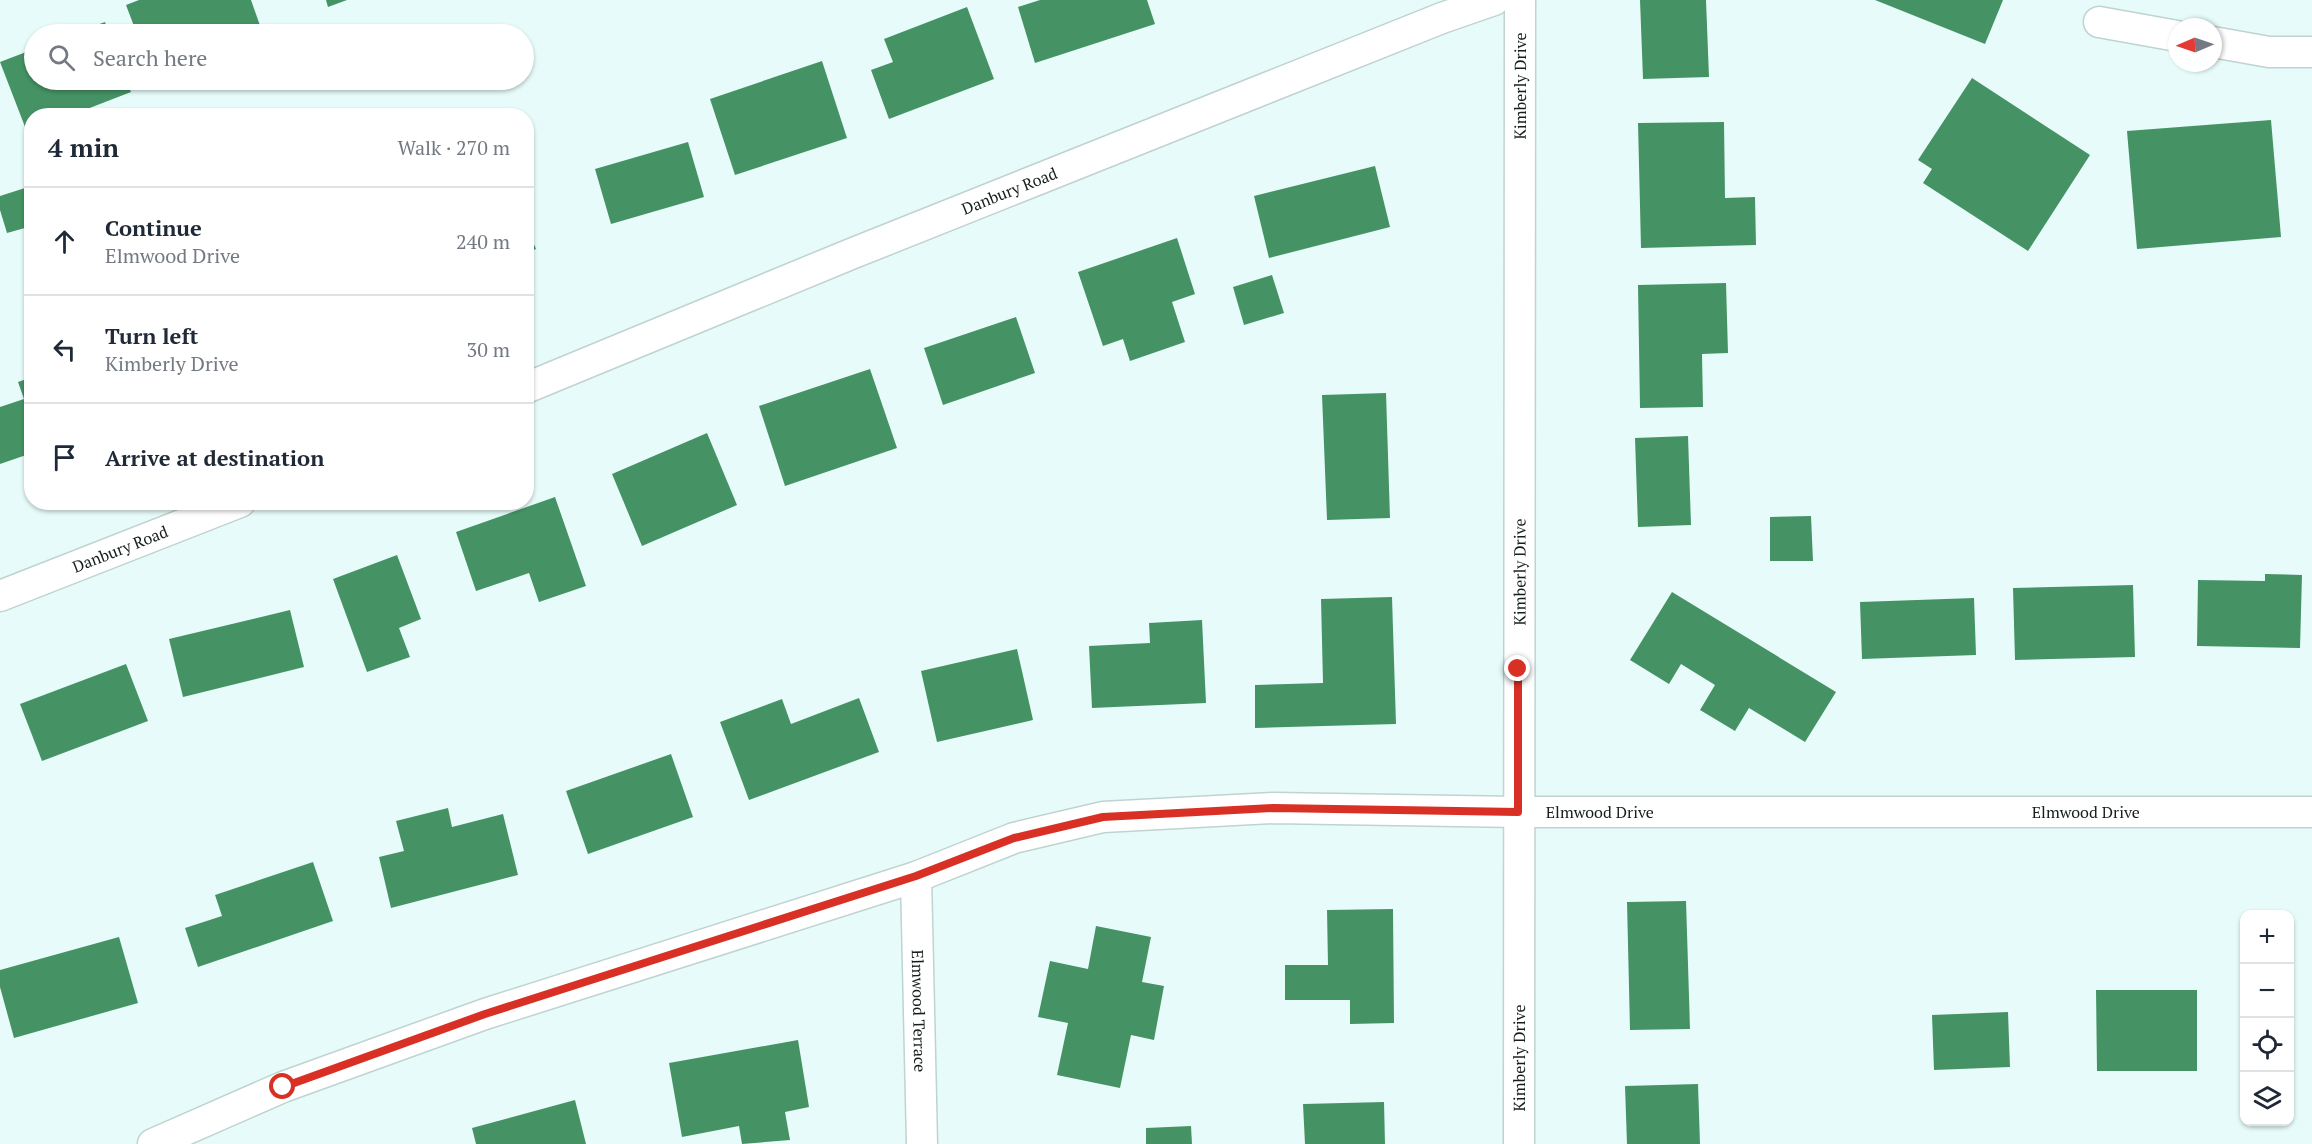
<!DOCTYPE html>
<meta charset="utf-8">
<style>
:root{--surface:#fff;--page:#f2f2f3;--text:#1f2937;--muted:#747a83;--line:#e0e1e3}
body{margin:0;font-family:"PT Serif",serif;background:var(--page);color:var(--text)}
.controls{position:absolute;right:18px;bottom:18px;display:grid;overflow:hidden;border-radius:12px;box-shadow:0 2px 4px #0004}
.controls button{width:54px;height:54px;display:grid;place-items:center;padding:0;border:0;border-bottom:2px solid var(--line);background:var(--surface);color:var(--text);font:30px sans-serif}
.compass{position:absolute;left:2168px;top:18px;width:54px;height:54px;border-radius:50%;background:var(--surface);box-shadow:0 2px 4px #0004;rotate:268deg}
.stop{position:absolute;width:18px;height:18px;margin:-14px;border:4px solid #d93025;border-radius:50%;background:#fff}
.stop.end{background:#d93025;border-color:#fff;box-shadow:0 2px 6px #0008}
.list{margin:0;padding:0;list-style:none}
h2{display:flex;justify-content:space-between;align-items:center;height:78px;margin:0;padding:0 24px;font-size:26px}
h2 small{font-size:20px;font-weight:400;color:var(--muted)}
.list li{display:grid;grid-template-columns:39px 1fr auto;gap:18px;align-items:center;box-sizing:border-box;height:108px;padding:0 24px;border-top:2px solid var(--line)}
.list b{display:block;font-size:22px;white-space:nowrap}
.list p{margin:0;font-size:20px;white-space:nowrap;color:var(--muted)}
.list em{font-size:20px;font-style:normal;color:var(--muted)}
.icon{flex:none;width:33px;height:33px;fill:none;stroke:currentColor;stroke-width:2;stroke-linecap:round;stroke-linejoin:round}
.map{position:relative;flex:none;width:2312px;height:1144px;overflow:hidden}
.search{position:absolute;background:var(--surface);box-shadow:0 2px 4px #0004;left:24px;top:24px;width:510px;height:66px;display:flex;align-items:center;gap:15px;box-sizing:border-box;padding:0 21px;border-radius:33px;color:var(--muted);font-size:22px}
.panel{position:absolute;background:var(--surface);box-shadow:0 2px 4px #0004;left:24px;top:108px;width:510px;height:402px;border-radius:24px}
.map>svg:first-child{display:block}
.building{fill:#459365}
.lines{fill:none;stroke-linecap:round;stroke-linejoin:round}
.minor-casing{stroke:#bfd3d1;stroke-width:33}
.minor{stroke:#fff;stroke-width:30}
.route{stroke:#d93025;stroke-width:8}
.labels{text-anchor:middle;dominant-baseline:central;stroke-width:4.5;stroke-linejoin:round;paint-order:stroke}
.street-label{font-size:16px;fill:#161d1c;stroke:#fff}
</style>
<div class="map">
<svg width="2312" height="1144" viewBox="0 0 2312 1144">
<rect width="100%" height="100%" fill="#e7fcfa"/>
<g class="building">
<path d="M139 0H251L263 34H137L126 5Z"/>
<path d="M326 0H347L328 7Z"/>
<path d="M1040 0H1147L1155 24 1035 63 1018 7Z"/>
<path d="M1640 0H1706L1709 77 1643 79Z"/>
<path d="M1875 0H2003L1985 44Z"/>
<path d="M967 7 994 79 889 119 871 70 893 62 884 39Z"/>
<path d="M105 22 109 34H73Z"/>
<path d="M34 49V80H126L131 92 69 116H32V130L27 132 0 62Z"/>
<path d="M822 61 847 138 735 175 710 99Z"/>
<path d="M1972 78 2090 155 2028 251 1923 183 1932 169 1918 160Z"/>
<path d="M2271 120 2281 237 2137 249 2127 131Z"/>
<path d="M1724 122 1725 198 1755 197 1756 245 1641 248 1638 123Z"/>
<path d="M688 142 704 197 611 224 595 169Z"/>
<path d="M1375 166 1390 227 1269 258 1254 196Z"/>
<path d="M25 188 32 209V226L7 233 0 210V196Z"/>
<path d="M526 225 536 249 526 253Z"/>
<path d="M1177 238 1195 294 1172 302 1185 342 1130 361 1123 339 1103 346 1078 272Z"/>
<path d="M1272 275 1284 313 1244 325 1233 287Z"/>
<path d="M1726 283 1728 353 1702 354 1703 407 1640 408 1638 285Z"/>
<path d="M1016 317 1035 373 943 405 924 348Z"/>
<path d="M870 369 897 448 785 486 759 406Z"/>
<path d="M32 377V453L0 464V407L24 399 18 382Z"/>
<path d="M1386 393 1390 518 1327 520 1322 395Z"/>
<path d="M707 433 737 505 642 546 612 474Z"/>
<path d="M1688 436 1691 525 1638 527 1635 438Z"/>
<path d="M555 497 586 586 539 602 529 573 476 591 456 532Z"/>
<path d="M1811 516 1813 561H1770V517Z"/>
<path d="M397 555 421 619 399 628 410 657 367 672 333 579Z"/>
<path d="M2265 574 2302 575 2300 648 2197 646 2198 580 2265 581Z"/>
<path d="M2133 585 2135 657 2015 660 2013 588Z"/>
<path d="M1672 592 1836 692 1805 742 1749 708 1735 731 1700 710 1715 685 1681 664 1669 684 1630 660Z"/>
<path d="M1392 597 1396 724 1255 728V685L1323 683 1321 599Z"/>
<path d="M1974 598 1976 655 1862 659 1860 602Z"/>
<path d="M290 610 304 667 183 697 169 639Z"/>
<path d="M1202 620 1206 703 1092 708 1089 646 1150 643 1149 623Z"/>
<path d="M1017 649 1033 720 937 742 921 671Z"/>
<path d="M126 664 148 721 42 761 20 704Z"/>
<path d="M859 698 879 752 749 800 720 722 782 699 791 724Z"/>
<path d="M671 754 693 817 588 854 566 791Z"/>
<path d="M448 808 452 827 503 814 518 875 391 908 379 857 404 851 396 821Z"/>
<path d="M313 862 333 921 198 967 185 928 222 916 215 895Z"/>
<path d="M1686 901 1690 1029 1630 1030 1627 902Z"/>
<path d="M1393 909 1394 1023 1350 1024V1000H1285V965H1328L1327 910Z"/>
<path d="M1096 926 1151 937 1142 982 1164 986 1154 1040 1131 1035 1120 1088 1057 1075 1068 1023 1038 1017 1050 961 1088 969Z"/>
<path d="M119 937 138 1003 14 1038 0 987V970Z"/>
<path d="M2096 990H2197V1071H2097Z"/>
<path d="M2008 1012 2010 1067 1934 1070 1932 1015Z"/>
<path d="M798 1040 809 1107 785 1112 790 1140 742 1144 739 1126 682 1137 669 1063Z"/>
<path d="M1698 1084 1700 1144H1627L1625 1086Z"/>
<path d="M575 1100 586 1144H476L472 1128Z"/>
<path d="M1384 1102 1385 1144H1305L1303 1104Z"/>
<path d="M1191 1126 1192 1144H1146V1128Z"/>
</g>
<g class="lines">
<g class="minor-casing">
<g id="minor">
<path d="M2099 22 2177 36"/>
<path d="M2213 42 2269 52H2312"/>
<path id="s1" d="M526 388 851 254 1442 18 1494 0"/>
<path id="s2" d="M0 596 240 502"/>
<path id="s3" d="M916 877 922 1144"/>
<path id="s4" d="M153 1144 283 1087 485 1014 916 877 1014 838 1103 817 1273 808 1518 812H2312"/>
<path id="s5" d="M1519 1144 1520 0"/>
</g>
</g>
<use href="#minor" class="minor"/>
</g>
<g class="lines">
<path class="route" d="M283 1087 485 1014 916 876 1014 838 1103 817 1273 808 1518 812V669"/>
</g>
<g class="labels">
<g class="street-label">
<text stroke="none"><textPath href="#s5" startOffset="1058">Kimberly Drive</textPath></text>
<text stroke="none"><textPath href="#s1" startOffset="522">Danbury Road</textPath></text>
<text stroke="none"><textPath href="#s2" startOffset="129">Danbury Road</textPath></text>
<text stroke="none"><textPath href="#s5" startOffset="572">Kimberly Drive</textPath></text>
<text stroke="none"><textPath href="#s4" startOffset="1503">Elmwood Drive</textPath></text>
<text stroke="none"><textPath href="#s4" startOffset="1989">Elmwood Drive</textPath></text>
<text stroke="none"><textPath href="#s3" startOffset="134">Elmwood Terrace</textPath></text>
<text stroke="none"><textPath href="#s5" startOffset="86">Kimberly Drive</textPath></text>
</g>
</g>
</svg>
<div class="controls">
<button>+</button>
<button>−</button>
<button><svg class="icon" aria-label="locate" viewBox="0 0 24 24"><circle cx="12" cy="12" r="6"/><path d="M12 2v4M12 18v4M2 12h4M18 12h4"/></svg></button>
<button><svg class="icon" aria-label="layers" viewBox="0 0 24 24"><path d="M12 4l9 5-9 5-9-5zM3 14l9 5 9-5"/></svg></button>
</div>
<svg class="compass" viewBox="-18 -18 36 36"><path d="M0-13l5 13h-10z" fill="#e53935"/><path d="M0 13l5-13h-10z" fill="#747a83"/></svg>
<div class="stop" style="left:283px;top:1087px"></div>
<div class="stop end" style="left:1518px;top:669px"></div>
<div class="search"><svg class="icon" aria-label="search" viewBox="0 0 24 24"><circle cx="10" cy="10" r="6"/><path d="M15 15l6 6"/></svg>Search here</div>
<section class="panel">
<h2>4 min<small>Walk · 270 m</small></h2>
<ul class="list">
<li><svg class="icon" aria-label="ahead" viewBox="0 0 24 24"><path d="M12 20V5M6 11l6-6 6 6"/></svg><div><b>Continue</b><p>Elmwood Drive</p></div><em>240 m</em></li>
<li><svg class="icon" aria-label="left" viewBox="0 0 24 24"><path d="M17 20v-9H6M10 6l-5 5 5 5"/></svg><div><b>Turn left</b><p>Kimberly Drive</p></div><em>30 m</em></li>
<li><svg class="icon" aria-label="arrive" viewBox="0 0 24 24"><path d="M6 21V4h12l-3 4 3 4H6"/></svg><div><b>Arrive at destination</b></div></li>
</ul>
</section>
</div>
